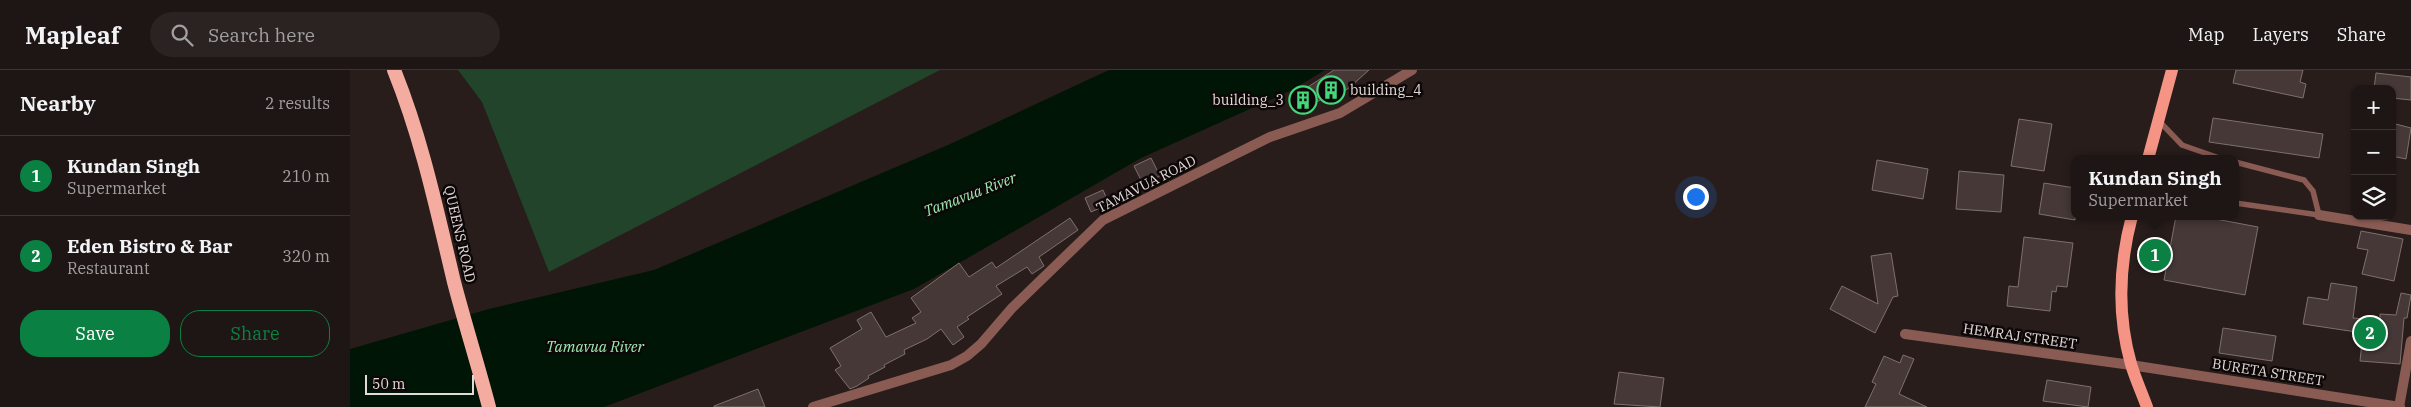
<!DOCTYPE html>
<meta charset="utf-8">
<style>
:root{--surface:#1e1614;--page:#2b2322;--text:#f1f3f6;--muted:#a19fa0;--line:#3c3534;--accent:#0b8043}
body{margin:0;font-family:"IBM Plex Serif",serif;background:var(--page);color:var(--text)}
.controls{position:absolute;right:15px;top:15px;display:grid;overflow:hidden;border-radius:10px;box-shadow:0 1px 4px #0004}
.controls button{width:45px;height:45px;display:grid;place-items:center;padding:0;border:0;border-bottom:1px solid var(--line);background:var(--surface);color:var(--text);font:25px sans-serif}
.scale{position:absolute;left:15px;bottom:12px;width:109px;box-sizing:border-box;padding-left:5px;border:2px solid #e2dad9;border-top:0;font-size:14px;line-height:18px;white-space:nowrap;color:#e2dad9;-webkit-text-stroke:4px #0d0807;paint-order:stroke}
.you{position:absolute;left:1345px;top:126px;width:18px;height:18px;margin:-12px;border:4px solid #fff;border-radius:50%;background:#1a73e8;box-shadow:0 0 0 8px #1a73e833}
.badge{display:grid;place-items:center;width:32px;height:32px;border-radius:50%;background:var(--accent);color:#fff;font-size:16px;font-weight:700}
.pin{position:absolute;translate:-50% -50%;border:2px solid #fff;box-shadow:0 1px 5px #0006}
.popup{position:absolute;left:1721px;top:85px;width:168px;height:65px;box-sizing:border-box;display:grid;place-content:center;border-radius:10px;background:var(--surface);filter:drop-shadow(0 1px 4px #0005);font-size:16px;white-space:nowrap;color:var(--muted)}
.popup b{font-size:19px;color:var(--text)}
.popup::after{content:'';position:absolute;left:50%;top:100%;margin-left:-10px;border:10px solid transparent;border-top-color:var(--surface)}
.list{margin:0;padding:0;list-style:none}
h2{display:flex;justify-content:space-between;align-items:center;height:65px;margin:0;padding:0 20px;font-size:21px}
h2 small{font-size:16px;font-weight:400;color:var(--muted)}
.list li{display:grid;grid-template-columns:32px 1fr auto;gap:15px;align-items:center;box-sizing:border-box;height:80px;padding:0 20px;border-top:1px solid var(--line)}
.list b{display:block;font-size:19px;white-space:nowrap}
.list p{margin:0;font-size:16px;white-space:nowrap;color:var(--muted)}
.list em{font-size:16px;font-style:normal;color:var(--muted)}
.actions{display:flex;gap:10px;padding:15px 20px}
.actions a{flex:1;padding:11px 0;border:1px solid var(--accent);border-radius:20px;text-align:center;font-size:18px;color:var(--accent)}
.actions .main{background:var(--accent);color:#fff}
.icon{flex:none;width:28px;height:28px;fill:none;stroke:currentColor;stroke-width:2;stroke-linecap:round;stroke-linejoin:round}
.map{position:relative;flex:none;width:2061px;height:337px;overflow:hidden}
header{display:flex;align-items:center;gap:30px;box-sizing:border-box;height:70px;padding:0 25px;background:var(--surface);border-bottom:1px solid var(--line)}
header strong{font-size:24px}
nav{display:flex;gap:28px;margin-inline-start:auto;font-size:18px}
.search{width:350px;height:45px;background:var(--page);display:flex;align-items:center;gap:12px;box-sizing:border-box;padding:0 18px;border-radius:28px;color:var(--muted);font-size:19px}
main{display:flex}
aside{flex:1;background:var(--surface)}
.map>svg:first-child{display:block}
.green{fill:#21442b}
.water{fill:#001505}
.building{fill:#453836;stroke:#7e706d}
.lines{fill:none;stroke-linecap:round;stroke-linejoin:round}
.service{stroke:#895b53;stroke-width:5.5}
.minor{stroke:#895b53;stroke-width:10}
.primary{stroke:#f59485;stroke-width:12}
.trunk{stroke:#f4aca0;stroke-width:14}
.labels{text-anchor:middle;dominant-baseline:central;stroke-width:5;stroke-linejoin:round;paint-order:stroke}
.poi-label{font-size:14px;fill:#e2dad9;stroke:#0d0807;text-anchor:start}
.street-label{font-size:14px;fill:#e2dad9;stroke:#0d0807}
.water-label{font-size:15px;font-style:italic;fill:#9eecb2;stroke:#0d0807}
</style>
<header>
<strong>Mapleaf</strong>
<div class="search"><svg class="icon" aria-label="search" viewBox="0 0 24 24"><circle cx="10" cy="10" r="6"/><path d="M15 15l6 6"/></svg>Search here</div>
<nav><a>Map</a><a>Layers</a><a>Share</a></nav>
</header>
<main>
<aside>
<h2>Nearby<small>2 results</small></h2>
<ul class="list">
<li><span class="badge">1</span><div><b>Kundan Singh</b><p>Supermarket</p></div><em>210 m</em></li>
<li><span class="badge">2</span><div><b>Eden Bistro &amp; Bar</b><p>Restaurant</p></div><em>320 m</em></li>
</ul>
<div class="actions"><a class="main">Save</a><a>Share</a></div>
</aside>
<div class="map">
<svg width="2061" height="337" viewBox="0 0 2061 337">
<rect width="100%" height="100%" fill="#281d1b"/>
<path class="green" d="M108 0H590L199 202 132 32Z"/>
<path class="water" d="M759 0H975L942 20 791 88 564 219 254 337H0V279L139 239 304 200 598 75Z"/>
<g class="building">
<path d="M984 0H1019L999 18 978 30 975 27 950 42 941 28Z"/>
<path d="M1886 0H1953L1950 12 1956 14 1953 28 1883 13Z"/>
<path d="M2026 3 2061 7V30L2042 28V19H2024Z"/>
<path d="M1863 48 1973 64 1969 88 1859 72Z"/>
<path d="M1669 49 1702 54 1694 101 1661 96Z"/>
<path d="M2042 53 2061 58 2056 89 2042 86Z"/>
<path d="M801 88 810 106 793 114 784 96Z"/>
<path d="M1527 90 1578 99 1573 129 1522 120Z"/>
<path d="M1609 101 1654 105 1651 142 1606 139Z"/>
<path d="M1694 113 1725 118V150L1689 144Z"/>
<path d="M753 120 759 134 741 142 735 128Z"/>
<path d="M1826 146H1850L1908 157 1895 225 1814 210Z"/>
<path d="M720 148 728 160 689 187 694 196 682 204 677 197 646 216 652 224 617 247 619 249 607 257 614 267 603 275 591 259 577 269 554 280 555 284 534 295 535 297 518 306 519 308 507 316 500 319 485 300 491 296 480 278 512 259 507 250 521 242 536 267 566 253 562 248 571 242 561 228 609 193 619 207 642 192 646 198Z"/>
<path d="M2011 161 2053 169 2044 211 2012 204 2018 180 2007 178Z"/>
<path d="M1674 167 1723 173 1717 217 1707 216 1706 222 1702 221 1700 241 1657 236 1659 216 1668 217Z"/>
<path d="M1541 183 1548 226 1543 227 1525 263 1480 239 1492 216 1528 234 1521 186Z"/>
<path d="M1981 213 2007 217 2003 248 2030 250V244L2046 245 2051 223 2061 225 2057 248H2054L2050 294 2010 291 2013 263 1953 254 1958 227 1978 230Z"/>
<path d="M1873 258 1926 266 1922 291 1869 283Z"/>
<path d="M1553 285 1564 289 1549 324 1577 337H1515L1526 314 1522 312 1534 286 1550 293Z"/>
<path d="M1269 302 1314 308 1310 337 1264 334Z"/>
<path d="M1697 310 1741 317 1738 337 1693 331Z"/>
<path d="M408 319 415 337H364V336Z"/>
</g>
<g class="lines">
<g class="service">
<path d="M1810 52 1832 75 1872 89"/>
<path d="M1885 92 1954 110 1963 121 1969 145 1885 133"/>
</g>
<g class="minor">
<path d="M1969 145 2061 160"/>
<path d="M1555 264 1781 295 2050 337"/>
<path d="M463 337 601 295 617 286 631 274 662 238 753 150 920 67 990 43 1062 0"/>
<path d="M2049 337 2061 271"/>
</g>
<g class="primary">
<path d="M1798 89 1822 0"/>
<path d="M1782 146C1769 195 1767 245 1781 294 1785 308 1792 323 1797 337"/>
</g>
<path class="trunk" d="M44 0C72 69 87 141 104 212 115 254 128 295 139 337"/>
</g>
<defs>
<g id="building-ring" transform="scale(1.4375)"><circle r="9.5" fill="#0d0807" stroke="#43d77b" stroke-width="1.5"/><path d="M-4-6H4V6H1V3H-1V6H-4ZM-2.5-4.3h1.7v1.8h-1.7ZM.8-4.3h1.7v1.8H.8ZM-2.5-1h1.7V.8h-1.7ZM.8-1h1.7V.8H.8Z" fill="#43d77b"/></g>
</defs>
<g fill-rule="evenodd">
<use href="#building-ring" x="981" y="20"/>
<use href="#building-ring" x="953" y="30"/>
</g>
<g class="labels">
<g class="poi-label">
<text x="1000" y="20">building_4</text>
<text x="934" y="30" text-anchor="end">building_3</text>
</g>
<g class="street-label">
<text transform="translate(796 114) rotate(-27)">TAMAVUA ROAD</text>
<text transform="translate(110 164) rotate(77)">QUEENS ROAD</text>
<text transform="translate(1670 266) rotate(8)">HEMRAJ STREET</text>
<text transform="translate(1918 302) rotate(9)">BURETA STREET</text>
</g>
<g class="water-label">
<text transform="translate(620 124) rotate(-21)">Tamavua River</text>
<text x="245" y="276">Tamavua River</text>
</g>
</g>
</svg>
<div class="controls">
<button>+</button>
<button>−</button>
<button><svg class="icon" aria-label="layers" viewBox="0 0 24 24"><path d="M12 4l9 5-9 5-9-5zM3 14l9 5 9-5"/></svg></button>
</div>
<div class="scale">50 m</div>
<div class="you"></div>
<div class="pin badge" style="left:1805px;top:185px">1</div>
<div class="popup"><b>Kundan Singh</b>Supermarket</div>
<div class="pin badge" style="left:2020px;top:263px">2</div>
</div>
</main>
